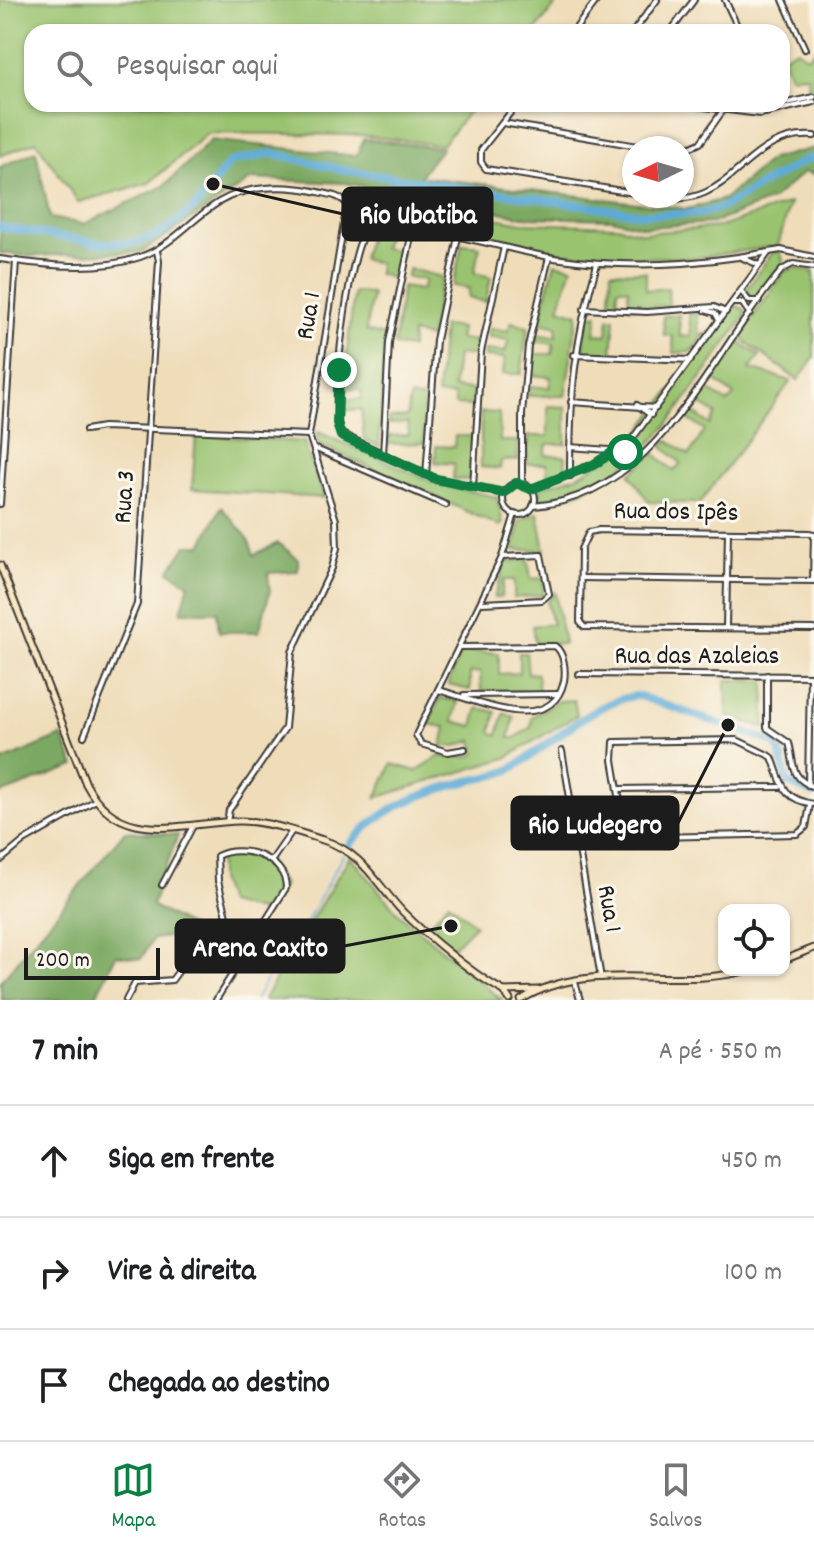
<!DOCTYPE html>
<html lang="pt">
<meta charset="utf-8">
<style>
:root{--surface:#fff;--page:#f6f6f6;--text:#202124;--muted:#757577;--line:#e0e0e0;--accent:#0b8043}
body{margin:0;font-family:Dekko,sans-serif;background:var(--page);color:var(--text)}
.controls{position:absolute;right:24px;bottom:24px;display:grid;overflow:hidden;border-radius:16px;box-shadow:0 2px 6px #0004}
.controls button{width:72px;height:72px;display:grid;place-items:center;padding:0;border:0;border-bottom:2px solid var(--line);background:var(--surface);color:var(--text);font:40px sans-serif}
.compass{position:absolute;left:622px;top:136px;width:72px;height:72px;border-radius:50%;background:var(--surface);box-shadow:0 2px 6px #0004;rotate:265deg}
.scale{position:absolute;left:24px;bottom:20px;width:136px;box-sizing:border-box;padding-left:8px;border:4px solid #1c1c1c;border-top:0;font-size:22px;line-height:28px;white-space:nowrap;color:#1c1c1c;-webkit-text-stroke:6px #fbf7ec;paint-order:stroke}
.stop{position:absolute;width:24px;height:24px;margin:-18px;border:6px solid #0b8043;border-radius:50%;background:#fff}
.stop.end{background:#0b8043;border-color:#fff;box-shadow:0 2px 8px #0008}
.list{margin:0;padding:0;list-style:none}
h2{display:flex;justify-content:space-between;align-items:center;height:104px;margin:0;padding:0 32px;font-size:34px}
h2 small{font-size:26px;font-weight:400;color:var(--muted)}
.list li{display:grid;grid-template-columns:52px 1fr auto;gap:24px;align-items:center;box-sizing:border-box;height:112px;padding:0 32px;border-top:2px solid var(--line)}
.list b{display:block;font-size:30px;white-space:nowrap}
.list em{font-size:26px;font-style:normal;color:var(--muted)}
.icon{flex:none;width:44px;height:44px;fill:none;stroke:currentColor;stroke-width:2;stroke-linecap:round;stroke-linejoin:round}
.map{position:relative;flex:none;width:814px;height:1000px;overflow:hidden}
.search{position:absolute;background:var(--surface);box-shadow:0 2px 6px #0004;left:24px;right:24px;top:24px;height:88px;display:flex;align-items:center;gap:20px;box-sizing:border-box;padding:0 28px;border-radius:24px;color:var(--muted);font-size:30px}
.sheet{height:440px;background:var(--surface)}
nav{display:flex;justify-content:space-around;align-items:center;box-sizing:border-box;height:112px;border-top:2px solid var(--line);background:var(--surface);font-size:22px;color:var(--muted)}
nav a{display:grid;justify-items:center;gap:4px}
nav .on{color:var(--accent)}
.map>svg:first-child{display:block}
.green{fill:#9ac36f;stroke:#5b7046;stroke-width:2}
.forest{fill:#7ba962;stroke:#4c623f;stroke-width:2}
.lines{fill:none;stroke-linecap:round;stroke-linejoin:round}
.stream{stroke:#5daad6;stroke-width:2}
.river{stroke:#5daad6;stroke-width:8}
.street-casing{stroke:#3c3934;stroke-width:8}
.secondary-casing{stroke:#3c3934;stroke-width:9}
.street{stroke:#fff;stroke-width:4}
.secondary{stroke:#f9e7c3;stroke-width:5}
.route{stroke:#0b8043;stroke-width:10}
.labels{text-anchor:middle;dominant-baseline:central;stroke-width:6;stroke-linejoin:round;paint-order:stroke}
.street-label{font-size:26px;fill:#1c1c1c;stroke:#fbf7ec}
.leader{fill:none;stroke:#1c1c1c;stroke-width:3}
.callout-dot{fill:#1c1c1c;stroke:#fbf7ec;stroke-width:3}
.callout{fill:#1c1c1c;stroke:#1c1c1c;stroke-width:3}
.callout-label{font-size:28px;text-anchor:middle;font-weight:bold;fill:#fff}
</style>
<div class="map">
<svg width="814" height="1000" viewBox="0 0 814 1000">
<rect width="100%" height="100%" fill="#fbf7ec"/>
<filter id="ink" filterUnits="userSpaceOnUse"><feTurbulence type="fractalNoise" baseFrequency=".0125" numOctaves="2"/><feDisplacementMap in="SourceGraphic" scale="16" xChannelSelector="R" yChannelSelector="G"/><feConvolveMatrix kernelMatrix="1 2 1 2 8 2 1 2 1" color-interpolation-filters="sRGB"/></filter>
<filter id="wash" filterUnits="userSpaceOnUse"><feTurbulence type="fractalNoise" baseFrequency=".006" numOctaves="4" result="noise"/><feDisplacementMap in="SourceGraphic" scale="32" xChannelSelector="R" yChannelSelector="G"/><feGaussianBlur stdDeviation="1.8" result="paint"/><feColorMatrix in="noise" values="0 0 0 0 0 0 0 0 0 0 0 0 0 0 0 0 0 1.4 0 .05"/><feComposite in="paint" operator="in"/></filter>
<g filter="url(#wash)">
<rect width="100%" height="100%" fill="#efddba"/>
<g class="green">
<path d="M0 0H560L534 32H32V104H475L442 145 359 135 208 133 149 183 78 202 36 141 0 156Z"/>
<path d="M797 49 807 57 814 50V92L810 93 807 75 790 76 782 56Z"/>
<path d="M360 192 522 223 617 226 643 233 720 227 790 203 778 246 694 258 602 257 564 253 503 238 356 224Z"/>
<path d="M387 233 383 248 402 251 393 278 378 274 379 264 362 259 369 234Z"/>
<path d="M462 244 480 246 474 273 491 277 486 302 468 298 469 288 453 286Z"/>
<path d="M780 251 784 262 757 298H750L746 290 771 254Z"/>
<path d="M555 263 572 267 559 308 578 314 565 396H528L531 386 549 388 551 377 530 375 531 354H552L554 344 533 341 535 334 556 337 557 326 539 322Z"/>
<path d="M798 268 814 272V358L798 380 739 337 785 271Z"/>
<path d="M409 269 442 277 430 338 412 333 411 348 394 346 402 287 421 290 425 280 406 277Z"/>
<path d="M611 271 646 272V290L668 288 669 306 629 307 628 288H618L617 305H610Z"/>
<path d="M354 292 372 294 366 331 385 336 379 447 364 439 361 409 342 411V400L362 399 361 390 343 388Z"/>
<path d="M738 306 745 310V317L666 427 645 449 637 447 635 438 733 308Z"/>
<path d="M697 313 699 334H706L690 352 674 353 672 335H664L663 316 679 315 680 336 691 337 689 314Z"/>
<path d="M598 314 595 334 607 335 609 318H615L612 354 583 352 588 316Z"/>
<path d="M511 322 528 327 521 374H503L505 358 485 357V350L505 352 509 340 488 337 490 328 508 331Z"/>
<path d="M443 326 461 328 459 339 476 341 475 355H457L453 388 473 390V406L455 405V396L437 395Z"/>
<path d="M739 342 760 356 750 369 791 381 700 503 649 502 630 474 654 453 674 471 681 463 662 446 668 440 689 455 705 430 683 416 689 409 710 425 716 414 694 401 705 387 727 403 734 395 712 378Z"/>
<path d="M410 397 425 399 424 443 389 444V436L409 435 408 423 389 424 390 418 407 417Z"/>
<path d="M548 406 566 407V444H547L545 455 566 456 565 474 547 478V464H527L529 436H548Z"/>
<path d="M481 412 499 413 500 441H517L518 460 501 461 500 469 481 467Z"/>
<path d="M318 432 438 484 497 497 503 524 499 526 318 444Z"/>
<path d="M196 435 304 442 324 498 192 489Z"/>
<path d="M455 436H472L470 480 453 479 454 464 435 462 436 446 454 447Z"/>
<path d="M616 453H622L627 463C615 477 556 506 539 500L541 487 577 476Z"/>
<path d="M538 513 545 550H514L520 521Z"/>
<path d="M528 560 531 579 544 578 543 595 514 598V580H504L501 597 494 598 506 561Z"/>
<path d="M555 592 564 644 535 643 532 626 552 624 547 602Z"/>
<path d="M461 651 499 653V674L519 673V653H526L528 673 537 674 539 692 481 691 480 672 470 673V690L448 685Z"/>
<path d="M726 680 765 681V728L727 716Z"/>
<path d="M440 698 458 701 453 721 473 726 478 708 496 712 491 732 498 735 504 713 514 717 509 738H515L531 727 532 717 558 701 574 700 577 715 506 758 376 798 392 764 416 771 440 756 471 757 476 753 473 740 456 746H442L446 727 428 724Z"/>
<path d="M234 854 266 860 284 885 266 913 227 903 219 879V859Z"/>
<path d="M350 856 398 913 502 1000H263Z"/>
<path d="M449 902 475 925 452 948 427 927Z"/>
</g>
<g class="forest">
<path d="M364 139 442 148 422 173 418 197 346 183 252 179 142 252 29 256 0 253V167L36 151 50 218 84 224 164 186 211 140 356 156Z"/>
<path d="M814 148V175L804 172 772 200 713 223 644 227 612 219 525 217 423 197 425 177 687 209 724 199 771 159Z"/>
<path d="M221 507 248 538 254 555 278 543 298 559V571L268 573 270 591 259 632H219L217 612H181L189 584 169 571 187 545H202Z"/>
<path d="M62 736 75 766 0 794V762Z"/>
<path d="M125 831 178 835 152 905 200 933 153 939 141 959 116 955 94 1000H2L0 982Z"/>
</g>
<g class="lines">
<path class="stream" d="M255 1000 278 959 307 921 347 848"/>
<g class="river">
<path d="M0 227 99 243H135L164 232 197 205 230 162 272 153 343 170 643 214H699L721 208 807 159H814"/>
<path d="M347 848C378 808 422 793 469 781 482 778 499 776 511 769 547 748 597 697 639 696L775 743C783 752 783 771 788 783L814 794"/>
</g>
</g>
</g>
<g filter="url(#ink)">
<g class="lines">
<g class="street-casing">
<g id="street">
<path d="M725 0 740 32"/>
<path d="M783 0 805 49"/>
<path d="M573 32 597 0"/>
<path d="M633 32 657 0"/>
<path d="M670 32 694 0"/>
<path d="M517 104 481 150V162L486 169 634 193"/>
<path d="M680 104 760 114 814 102"/>
<path d="M708 104 755 110 814 97"/>
<path d="M503 123 649 148"/>
<path d="M682 151 700 143 724 109"/>
<path d="M655 196C734 214 741 131 814 136"/>
<path d="M743 258 759 265"/>
<path d="M0 259C43 265 97 272 140 257 172 246 191 219 219 202 247 185 284 185 314 191 326 194 340 195 347 204L309 435 336 520 337 548 332 568 292 652 285 728 229 810 227 822"/>
<path d="M741 291 749 301H759"/>
<path d="M734 303H742L750 314"/>
<path d="M584 309 647 312 714 307 726 312"/>
<path d="M705 310 715 313 719 320"/>
<path d="M574 355 691 360"/>
<path d="M571 402 656 408"/>
<path d="M637 405 651 415"/>
<path d="M86 430 103 427 309 435"/>
<path d="M633 438 634 449 643 454"/>
<path d="M570 447 622 451 630 465"/>
<path d="M316 449 446 505"/>
<path d="M383 455 389 342 412 232"/>
<path d="M426 475 436 340 458 237"/>
<path d="M570 476C570 394 574 343 597 264"/>
<path d="M522 483V414L528 346 549 257"/>
<circle cx="519" cy="499" r="16"/>
<path d="M473 487 481 352 504 247"/>
<path d="M531 489 593 465 633 438 769 252 781 250 814 257"/>
<path d="M504 493 436 479 340 433C330 404 348 255 366 230 412 219 506 250 554 258 628 269 696 265 769 252"/>
<path d="M0 504 16 261"/>
<path d="M533 506C659 497 710 353 782 270L793 264 814 267"/>
<path d="M581 578 814 581"/>
<path d="M813 581 814 534 809 533 599 530 589 532 581 549 580 622 584 627 814 629"/>
<path d="M482 603 542 600 549 594 541 555 502 557"/>
<path d="M726 627 728 532"/>
<path d="M579 674 814 676"/>
<path d="M767 675V728L789 743C795 763 789 778 814 787"/>
<path d="M438 690C472 698 551 739 564 681 566 669 564 653 555 646L460 647"/>
<path d="M464 695 558 694"/>
<path d="M84 736 137 604 159 261 157 251"/>
<path d="M465 749 448 752 421 744 416 735 502 557 515 514"/>
<path d="M562 751 601 978"/>
<path d="M808 785 810 676"/>
<path d="M618 789 780 787"/>
<path d="M626 837 613 760 614 742 737 740 772 757C782 783 782 800 814 804"/>
<path d="M606 838 797 834 806 827 810 805"/>
<path d="M272 860 292 831"/>
<path d="M0 861 24 841 96 800"/>
<path d="M162 885 193 826"/>
<path d="M231 929 254 940"/>
<path d="M575 982 580 1000"/>
<path d="M126 1000 135 983 172 980 196 947C211 942 223 946 230 928L218 881 217 856C241 843 286 857 286 888L216 1000"/>
</g>
</g>
<g class="secondary-casing">
<g id="secondary">
<path d="M0 565 86 784C120 849 182 822 240 821 267 821 298 832 323 840 364 853 376 884 403 912 427 936 476 977 504 991L510 1000"/>
<path d="M784 960 814 948"/>
<path d="M504 991 538 990"/>
<path d="M521 1000C589 957 676 991 748 970"/>
</g>
</g>
<use href="#street" class="street"/>
<use href="#secondary" class="secondary"/>
</g>
</g>
<g class="lines" filter="url(#ink)">
<path class="route" d="M339 370 337 423 341 436 436 479 504 493 516 483 531 489 593 465 616 450 625 452"/>
</g>
<g class="labels">
<g class="street-label">
<text transform="translate(310 316) rotate(-80)">Rua 1</text>
<text transform="translate(126 497) rotate(-86)">Rua 3</text>
<text transform="translate(676 513) rotate(1)">Rua dos Ipês</text>
<text x="697" y="657">Rua das Azaleias</text>
<text transform="translate(608 909) rotate(80)">Rua 1</text>
</g>
</g>
<path class="leader" d="M213 184L343 214M728 725L678 823M451 926L344 946"/>
<g class="callout-dot">
<circle cx="213" cy="184" r="8"/>
<circle cx="728" cy="725" r="8"/>
<circle cx="451" cy="926" r="8"/>
</g>
<g class="callout">
<rect x="343" y="188" width="149" height="52" rx="8"/>
<rect x="512" y="797" width="166" height="52" rx="8"/>
<rect x="176" y="920" width="168" height="52" rx="8"/>
</g>
<g class="callout-label">
<text x="418" y="223">Rio Ubatiba</text>
<text x="595" y="833">Rio Ludegero</text>
<text x="260" y="956">Arena Caxito</text>
</g>
</svg>
<div class="controls">
<button><svg class="icon" aria-label="locate" viewBox="0 0 24 24"><circle cx="12" cy="12" r="6"/><path d="M12 2v4M12 18v4M2 12h4M18 12h4"/></svg></button>
</div>
<svg class="compass" viewBox="-18 -18 36 36"><path d="M0-13l5 13h-10z" fill="#e53935"/><path d="M0 13l5-13h-10z" fill="#757577"/></svg>
<div class="scale">200 m</div>
<div class="stop" style="left:625px;top:452px"></div>
<div class="stop end" style="left:339px;top:370px"></div>
<div class="search"><svg class="icon" aria-label="search" viewBox="0 0 24 24"><circle cx="10" cy="10" r="6"/><path d="M15 15l6 6"/></svg>Pesquisar aqui</div>
</div>
<section class="sheet">
<h2>7 min<small>A pé · 550 m</small></h2>
<ul class="list">
<li><svg class="icon" aria-label="ahead" viewBox="0 0 24 24"><path d="M12 20V5M6 11l6-6 6 6"/></svg><div><b>Siga em frente</b></div><em>450 m</em></li>
<li><svg class="icon" aria-label="right" viewBox="0 0 24 24"><path d="M7 20v-9h11M14 6l5 5-5 5"/></svg><div><b>Vire à direita</b></div><em>100 m</em></li>
<li><svg class="icon" aria-label="arrive" viewBox="0 0 24 24"><path d="M6 21V4h12l-3 4 3 4H6"/></svg><div><b>Chegada ao destino</b></div></li>
</ul>
</section>
<nav>
<a class="on"><svg class="icon" aria-label="map" viewBox="0 0 24 24"><path d="M3 6l6-2 6 2 6-2v14l-6 2-6-2-6 2zM9 4v14M15 6v14"/></svg>Mapa</a>
<a><svg class="icon" aria-label="directions" viewBox="0 0 24 24"><path d="M12 3l9 9-9 9-9-9zM9 14v-3h6M13 9l2 2-2 2"/></svg>Rotas</a>
<a><svg class="icon" aria-label="saved" viewBox="0 0 24 24"><path d="M7 4h10v16l-5-4-5 4z"/></svg>Salvos</a>
</nav>
